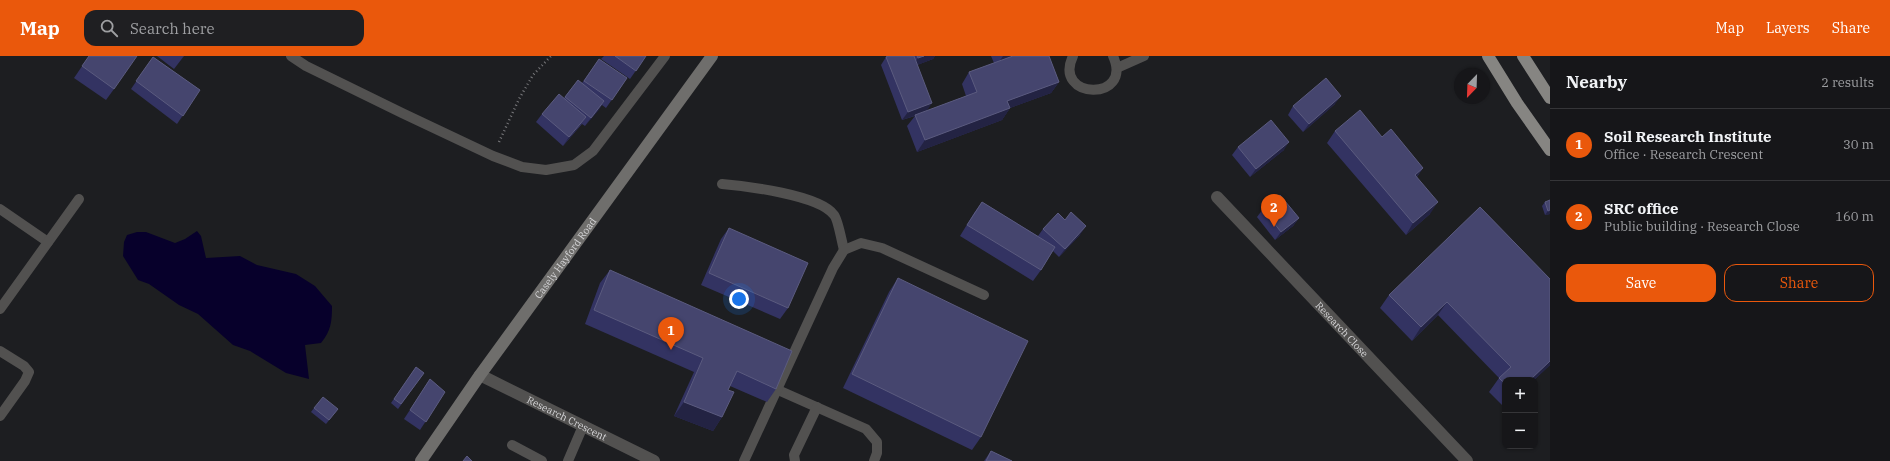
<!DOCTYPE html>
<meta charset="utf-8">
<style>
:root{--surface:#161619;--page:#1f1f22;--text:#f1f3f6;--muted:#9e9fa2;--line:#353538;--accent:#ea580c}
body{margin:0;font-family:"IBM Plex Serif",serif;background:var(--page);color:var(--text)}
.controls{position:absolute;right:12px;bottom:12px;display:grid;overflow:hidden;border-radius:8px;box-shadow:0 1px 3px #0004}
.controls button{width:36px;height:36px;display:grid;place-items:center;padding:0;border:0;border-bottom:1px solid var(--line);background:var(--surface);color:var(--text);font:20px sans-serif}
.compass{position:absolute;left:1454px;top:12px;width:36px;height:36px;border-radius:50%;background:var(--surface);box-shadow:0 1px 3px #0004;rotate:203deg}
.you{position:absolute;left:739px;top:243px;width:14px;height:14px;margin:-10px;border:3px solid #fff;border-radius:50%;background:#1a73e8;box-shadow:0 0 0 6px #1a73e833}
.badge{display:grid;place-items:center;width:26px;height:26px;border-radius:50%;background:var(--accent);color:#fff;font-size:13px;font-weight:700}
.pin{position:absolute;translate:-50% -33px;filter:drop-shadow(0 1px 2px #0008)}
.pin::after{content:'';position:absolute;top:21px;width:14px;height:12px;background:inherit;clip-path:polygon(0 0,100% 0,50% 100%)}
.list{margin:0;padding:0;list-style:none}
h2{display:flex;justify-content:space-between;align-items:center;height:52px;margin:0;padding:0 16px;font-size:17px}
h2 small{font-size:13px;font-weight:400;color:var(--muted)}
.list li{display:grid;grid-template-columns:26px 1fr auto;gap:12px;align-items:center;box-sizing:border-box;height:72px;padding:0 16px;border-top:1px solid var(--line)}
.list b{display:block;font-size:15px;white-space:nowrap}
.list p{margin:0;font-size:13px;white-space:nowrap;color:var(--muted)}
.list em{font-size:13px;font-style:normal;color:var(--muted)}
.actions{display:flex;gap:8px;padding:12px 16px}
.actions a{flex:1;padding:9px 0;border:1px solid var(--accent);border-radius:12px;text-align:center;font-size:14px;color:var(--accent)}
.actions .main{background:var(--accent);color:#fff}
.icon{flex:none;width:22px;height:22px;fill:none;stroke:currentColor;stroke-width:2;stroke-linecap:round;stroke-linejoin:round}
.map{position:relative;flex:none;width:1550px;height:405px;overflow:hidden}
header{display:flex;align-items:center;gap:24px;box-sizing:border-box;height:56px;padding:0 20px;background:var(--accent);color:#fff}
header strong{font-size:19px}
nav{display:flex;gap:22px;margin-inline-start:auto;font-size:14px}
.search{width:280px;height:36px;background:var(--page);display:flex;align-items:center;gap:10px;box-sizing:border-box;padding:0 14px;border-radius:12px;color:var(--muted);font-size:15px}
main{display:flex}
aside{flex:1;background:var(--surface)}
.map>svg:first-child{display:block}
.water{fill:#07002b}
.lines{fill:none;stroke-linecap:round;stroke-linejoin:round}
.path{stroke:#77777a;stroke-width:2.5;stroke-dasharray:1 3;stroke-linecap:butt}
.lane{stroke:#525150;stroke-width:10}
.street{stroke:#525150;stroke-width:12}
.secondary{stroke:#6f6e6c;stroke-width:12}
.primary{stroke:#868582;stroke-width:12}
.wall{fill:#333362}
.shaded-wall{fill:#232343}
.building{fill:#45456e;stroke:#5b5b7f}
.labels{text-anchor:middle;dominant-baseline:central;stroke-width:4;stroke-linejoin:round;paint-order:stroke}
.street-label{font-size:10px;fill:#d5d5d7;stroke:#080809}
</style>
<header>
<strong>Map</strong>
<div class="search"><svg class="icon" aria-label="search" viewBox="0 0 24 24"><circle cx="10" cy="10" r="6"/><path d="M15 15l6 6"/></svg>Search here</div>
<nav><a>Map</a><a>Layers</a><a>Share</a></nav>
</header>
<main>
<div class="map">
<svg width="1550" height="405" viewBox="0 0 1550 405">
<rect width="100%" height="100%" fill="#1d1e21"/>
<path class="water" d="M197 175 201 180 206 202 240 200 257 209 296 218 315 230 332 250C332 265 331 275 321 287L305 289 309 323 286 317 250 295 233 289 198 258 179 249 149 228 138 224 123 200 124 186 127 179 137 176H146L175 187 185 183Z"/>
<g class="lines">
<path class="path" d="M499 86 519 43 533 19 551 0"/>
<g class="lane">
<path d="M291 0 306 10 402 57 493 100 522 111 546 114 574 109 593 95 665 0"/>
<path d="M1073 0C1052 44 1134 46 1113 0"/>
<path d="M1117 12 1144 0"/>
<path d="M722 128C746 130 820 139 834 159 838 163 842 187 844 194"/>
<path d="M0 153 48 186"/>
<path d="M0 253 79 143"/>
<path d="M0 295 24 310 29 316 25 325 0 360"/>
<path d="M778 334 866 373 877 386V397L874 405"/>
<path d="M512 389 542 405"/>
<path d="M568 405 583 370"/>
<path d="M744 405 833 212 844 194 861 187 882 192 984 239"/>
<path d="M795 405 794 399 817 351"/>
</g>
<g class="street">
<path id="s1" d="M1217 141 1467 405"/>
<path id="s2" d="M480 319 654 405"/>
</g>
<path class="secondary" id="s3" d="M421 405 480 319 712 0"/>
<g class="primary">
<path d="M1488 0 1517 47 1550 94"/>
<path d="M1523 0 1550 42"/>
</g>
</g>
<g class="wall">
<path d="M89 0 114 33 106 44 74 22Z"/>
<path d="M157 0H184L174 13Z"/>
<path d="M604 0H646L630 23 601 3Z"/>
<path d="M888 0H935L933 3 917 9 926 55 966 40 962 28 969 16 994 7 991 0H1049L1059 26 1051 37 1010 52 1002 64 917 96 907 70 915 60 902 64 881 9 886 1Z"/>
<path d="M153 1 200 34 177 68 131 33Z"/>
<path d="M599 3 627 22 606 52 602 49 585 70 582 68 563 90 536 66 542 58 564 42 578 24 582 27Z"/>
<path d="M1335 48 1303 76 1288 59 1293 50Z"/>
<path d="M1335 75 1382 81 1423 112 1417 121 1430 158 1406 179 1327 87Z"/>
<path d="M1238 91 1284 94 1250 121 1232 99Z"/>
<path d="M982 146 1038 180 1043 173 1080 179 1059 201 1053 195 1041 214 1033 225 960 180 974 157Z"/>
<path d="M1545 146 1550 158 1545 159 1542 150Z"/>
<path d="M1263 153 1299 162 1293 170 1275 184 1257 161Z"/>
<path d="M729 172 788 252 780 263 701 229 721 183Z"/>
<path d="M610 214 776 333 767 346 730 330 728 334 722 361 713 375 674 360 694 316 585 268 600 227Z"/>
<path d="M898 222 981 381 972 394 843 332 889 236Z"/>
<path d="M1550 223V309L1534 324H1505V352L1489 336 1499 322 1438 259 1412 285 1380 252 1389 239Z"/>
<path d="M416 311 424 317 398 353 391 347Z"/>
<path d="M430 323 445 336 420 374 404 363Z"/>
<path d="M314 352 338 353 326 368 311 356Z"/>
<path d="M991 395 1012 405H984Z"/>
</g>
<g class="shaded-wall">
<path d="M924 0H935L933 3 912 11 918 2Z"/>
<path d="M1003 0H1026L995 12Z"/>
<path d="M1059 26 1051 37 1010 52 1002 64 917 96 925 84 1007 45Z"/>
<path d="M1341 40 1335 48 1303 76 1309 68Z"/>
<path d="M604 45 599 54 585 70 591 62Z"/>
<path d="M932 47 926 56 902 64 908 56Z"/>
<path d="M586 61 580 69 563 90 569 81Z"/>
<path d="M1289 86 1284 94 1250 121 1256 113Z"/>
<path d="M1423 112 1415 123V119Z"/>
<path d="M1438 146 1430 158 1406 179 1413 167Z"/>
<path d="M1550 154V158L1545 159 1548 155Z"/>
<path d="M1299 162 1293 170 1275 184 1281 176Z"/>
<path d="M1086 170 1080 179 1059 201 1065 193Z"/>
<path d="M1447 246 1438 259 1412 285 1421 271Z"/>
<path d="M1550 305V309L1534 324H1530Z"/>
<path d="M684 346 722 361 713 375 674 360Z"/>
</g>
<g class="building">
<path d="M89 0H137L114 33 82 10Z"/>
<path d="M615 0H646L636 15Z"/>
<path d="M888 0H914L932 47 908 56 886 1Z"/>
<path d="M917 0H924L918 2Z"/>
<path d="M1013 0H1049L1059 26 1007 45 1010 52 925 84 915 59 977 36 969 16Z"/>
<path d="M153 1 200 34 183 60 136 25Z"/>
<path d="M599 3 627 22 612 44 584 25Z"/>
<path d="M1326 22 1341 40 1309 68 1293 50Z"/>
<path d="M578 24 604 45 591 62 565 41Z"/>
<path d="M559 38 586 61 569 81 542 58Z"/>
<path d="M1360 54 1382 81 1391 73 1423 112 1415 119 1438 146 1413 167 1335 75Z"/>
<path d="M1271 64 1289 86 1256 113 1238 91Z"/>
<path d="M1280 139 1299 162 1281 176 1263 153Z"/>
<path d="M1550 144V154L1548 155 1545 146Z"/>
<path d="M982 146 1055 191 1041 214 967 169Z"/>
<path d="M1480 151 1550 223V305L1530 324H1505V328L1499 322 1511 311 1447 246 1421 271 1389 239Z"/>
<path d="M1071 156 1086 170 1065 193 1043 173 1058 157 1065 164Z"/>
<path d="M729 172 808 207 788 252 709 217Z"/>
<path d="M610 214 792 295 776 333 737 315 728 334 734 336 722 361 684 346 703 302 594 254Z"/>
<path d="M898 222 1028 285 981 381 852 318Z"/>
<path d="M416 311 424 317 401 348 394 343Z"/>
<path d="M430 323 445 336 426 366 410 354Z"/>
<path d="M323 341 338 353 329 364 314 352Z"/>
<path d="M991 395 1012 405H986Z"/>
<path d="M467 400 472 405H463Z"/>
</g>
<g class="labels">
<g class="street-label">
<text stroke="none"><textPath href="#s3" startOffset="249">Casely Hayford Road</textPath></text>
<text stroke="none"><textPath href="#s1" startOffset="182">Research Close</textPath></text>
<text stroke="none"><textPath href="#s2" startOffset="97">Research Crescent</textPath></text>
</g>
</g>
</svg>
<div class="controls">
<button>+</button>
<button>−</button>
</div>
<svg class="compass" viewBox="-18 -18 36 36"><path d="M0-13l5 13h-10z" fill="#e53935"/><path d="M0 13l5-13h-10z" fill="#9e9fa2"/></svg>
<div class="you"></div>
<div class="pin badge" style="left:671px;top:294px">1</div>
<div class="pin badge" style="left:1274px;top:171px">2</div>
</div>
<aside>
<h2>Nearby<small>2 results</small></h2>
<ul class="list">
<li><span class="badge">1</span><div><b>Soil Research Institute</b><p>Office · Research Crescent</p></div><em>30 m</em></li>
<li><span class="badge">2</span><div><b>SRC office</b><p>Public building · Research Close</p></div><em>160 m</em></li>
</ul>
<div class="actions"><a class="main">Save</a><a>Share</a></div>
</aside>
</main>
